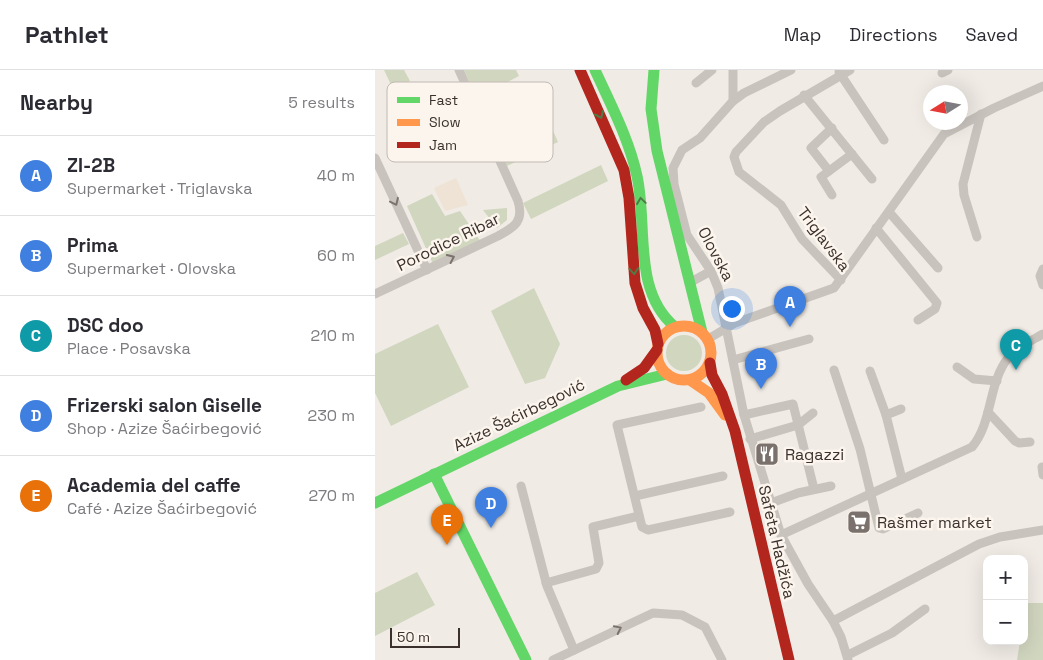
<!DOCTYPE html>
<meta charset="utf-8">
<style>
:root{--surface:#fff;--page:#f2f2f3;--text:#2b2b33;--muted:#7c7c81;--line:#e1e1e2;--accent:#7a716c}
body{margin:0;font-family:"Space Grotesk",sans-serif;background:var(--page);color:var(--text)}
.controls{position:absolute;right:15px;bottom:15px;display:grid;overflow:hidden;border-radius:10px;box-shadow:0 5px 20px #0002}
.controls button{width:45px;height:45px;display:grid;place-items:center;padding:0;border:0;border-bottom:1px solid var(--line);background:var(--surface);color:var(--text);font:25px sans-serif}
.compass{position:absolute;left:548px;top:15px;width:45px;height:45px;border-radius:50%;background:var(--surface);box-shadow:0 5px 20px #0002;rotate:259deg}
.scale{position:absolute;left:15px;bottom:12px;width:70px;box-sizing:border-box;padding-left:5px;border:2px solid #3b302b;border-top:0;font-size:14px;line-height:18px;white-space:nowrap;color:#3b302b;-webkit-text-stroke:4px #fbf5ee;paint-order:stroke}
.you{position:absolute;left:356px;top:238px;width:18px;height:18px;margin:-12px;border:4px solid #fff;border-radius:50%;background:#1a73e8;box-shadow:0 0 0 8px #1a73e833}
.badge{display:grid;place-items:center;width:32px;height:32px;border-radius:50%;background:var(--accent);color:#fff;font-size:16px;font-weight:700}
.pin{position:absolute;translate:-50% -41px;filter:drop-shadow(0 1px 2px #0008)}
.pin::after{content:'';position:absolute;top:26px;width:18px;height:15px;background:inherit;clip-path:polygon(0 0,100% 0,50% 100%)}
.list{margin:0;padding:0;list-style:none}
h2{display:flex;justify-content:space-between;align-items:center;height:65px;margin:0;padding:0 20px;font-size:21px}
h2 small{font-size:16px;font-weight:400;color:var(--muted)}
.list li{display:grid;grid-template-columns:32px 1fr auto;gap:15px;align-items:center;box-sizing:border-box;height:80px;padding:0 20px;border-top:1px solid var(--line)}
.list b{display:block;font-size:19px;white-space:nowrap}
.list p{margin:0;font-size:16px;white-space:nowrap;color:var(--muted)}
.list em{font-size:16px;font-style:normal;color:var(--muted)}
.map{position:relative;flex:none;width:668px;height:590px;overflow:hidden}
header{display:flex;align-items:center;gap:30px;box-sizing:border-box;height:70px;padding:0 25px;background:var(--surface);border-bottom:1px solid var(--line)}
header strong{font-size:24px}
nav{display:flex;gap:28px;margin-inline-start:auto;font-size:18px}
main{display:flex}
aside{flex:1;background:var(--surface)}
.map>svg:first-child{display:block}
.green{fill:#d1d6bf}
.plaza{fill:#eee3d5}
.lines{fill:none;stroke-linecap:round;stroke-linejoin:round}
.street{stroke:#c9c3be;stroke-width:9}
.fast{stroke:#63d668;stroke-width:11}
.slow{stroke:#ff974d;stroke-width:11}
.jam{stroke:#b3261e;stroke-width:11}
.oneway{stroke:#4d7b46}
.oneway2{stroke:#7b726d}
.labels{text-anchor:middle;dominant-baseline:central;stroke-width:5;stroke-linejoin:round;paint-order:stroke}
.street-label{font-size:16px;fill:#3b302b;stroke:#fbf5ee}
.poi-label{font-size:16px;fill:#3b302b;stroke:#fbf5ee;text-anchor:start}
.key{fill:#fbf5ee;stroke:#c1bab4;stroke-width:1}
.key-label{font-size:14px;fill:#3b302b}
</style>
<header>
<strong>Pathlet</strong>
<nav><a>Map</a><a>Directions</a><a>Saved</a></nav>
</header>
<main>
<aside>
<h2>Nearby<small>5 results</small></h2>
<ul class="list">
<li><span class="badge" style="background:#3f7fe0">A</span><div><b>ZI-2B</b><p>Supermarket · Triglavska</p></div><em>40 m</em></li>
<li><span class="badge" style="background:#3f7fe0">B</span><div><b>Prima</b><p>Supermarket · Olovska</p></div><em>60 m</em></li>
<li><span class="badge" style="background:#0f9aa8">C</span><div><b>DSC doo</b><p>Place · Posavska</p></div><em>210 m</em></li>
<li><span class="badge" style="background:#3f7fe0">D</span><div><b>Frizerski salon Giselle</b><p>Shop · Azize Šaćirbegović</p></div><em>230 m</em></li>
<li><span class="badge" style="background:#e8710a">E</span><div><b>Academia del caffe</b><p>Café · Azize Šaćirbegović</p></div><em>270 m</em></li>
</ul>
</aside>
<div class="map">
<svg width="668" height="590" viewBox="0 0 668 590">
<rect width="100%" height="100%" fill="#f0ebe5"/>
<g class="green">
<path d="M9 0H29L35 11 18 19Z"/>
<path d="M89 0H141L144 6 102 28Z"/>
<path d="M164 29 183 72 132 96 114 55Z"/>
<path d="M226 95 233 111 156 149 148 133Z"/>
<path d="M57 124 70 146 85 141 106 172 58 194 32 136Z"/>
<path d="M132 138V150L122 158 108 140Z"/>
<path d="M28 163 34 174 0 190V176Z"/>
<path d="M159 218 185 274 170 308 150 314 116 241Z"/>
<path d="M63 254 94 317 16 356 0 323V284Z"/>
<circle cx="309" cy="283" r="18"/>
<path d="M42 502 60 535 0 566V523Z"/>
<path d="M653 533H668V590H642L645 571H649V551Z"/>
</g>
<path class="plaza" d="M81 108 93 135 70 141 59 118Z"/>
<g class="lines">
<g class="street">
<path d="M358 0V31L325 68 307 80 298 98 299 114 312 165 336 201 343 218 369 345 406 465 433 514 458 551 466 567 473 590"/>
<path d="M464 2 509 70"/>
<path d="M567 3 573 0"/>
<path d="M321 13 337 0"/>
<path d="M429 25 497 109"/>
<path d="M358 31 369 23 416 0"/>
<path d="M0 88 52 200"/>
<path d="M454 101 436 78 457 58"/>
<path d="M457 125 446 107 477 84"/>
<path d="M514 142 563 198"/>
<path d="M501 158 562 233 560 239 543 250"/>
<path d="M602 167 589 125 588 114 606 44"/>
<path d="M668 199 665 206 668 215"/>
<path d="M466 210 427 169 406 135 364 102 359 87 361 82 389 52 405 41 475 0"/>
<path d="M314 213 336 201"/>
<path d="M0 224 123 166C140 157 149 151 143 131L84 0"/>
<path d="M333 269 360 253 459 218 569 64 619 38 668 16"/>
<path d="M358 290 434 269"/>
<path d="M582 297 599 309 622 311"/>
<path d="M459 300 485 379 504 458 508 459 543 443"/>
<path d="M495 301 511 345"/>
<path d="M326 337 242 355 267 457 273 460 355 442"/>
<path d="M526 339 511 345 527 409"/>
<path d="M613 342 640 371 644 373 655 372"/>
<path d="M369 345 418 334 439 419"/>
<path d="M375 369 423 355 438 343"/>
<path d="M667 397 668 405"/>
<path d="M146 416 172 516 199 580"/>
<path d="M260 426 348 406"/>
<path d="M396 433 423 423 456 416"/>
<path d="M406 465 597 377C618 352 613 313 633 288 642 277 656 271 668 264"/>
<path d="M171 513 221 499 224 493 218 457 264 446"/>
<path d="M458 551 604 474 625 467 668 460"/>
<path d="M473 585 517 563 550 539"/>
<path d="M178 590 278 543 307 545 330 557 347 590"/>
</g>
<g class="fast">
<path d="M220 0C236 35 254 69 262 106 273 156 257 221 300 257"/>
<path d="M279 0 276 39 282 81 327 262"/>
<path d="M59 404 151 590"/>
<path d="M0 433 243 316 292 304"/>
</g>
<g class="slow">
<circle cx="309" cy="283" r="27"/>
<path d="M315 310 334 323 350 345"/>
</g>
<g class="jam">
<path d="M205 0 249 100 254 128 260 213 268 238 280 260 283 274"/>
<path d="M335 293 337 305 347 324 360 361 414 590"/>
<path d="M251 310 269 298 282 280"/>
</g>
</g>
<defs><path id="oneway-chevron" d="M-2-3.5L2.5 0L-2 3.5" fill="none" stroke-width="1.6" stroke-linecap="round" stroke-linejoin="round" transform="scale(1.25)"/></defs>
<g class="oneway">
<use href="#oneway-chevron" transform="translate(225 45) rotate(66)"/>
<use href="#oneway-chevron" transform="translate(266 131) rotate(-98)"/>
<use href="#oneway-chevron" transform="translate(259 201) rotate(86)"/>
</g>
<g class="oneway2">
<use href="#oneway-chevron" transform="translate(20 132) rotate(65)"/>
<use href="#oneway-chevron" transform="translate(76 188) rotate(-25)"/>
<use href="#oneway-chevron" transform="translate(243 559) rotate(-26)"/>
</g>
<defs>
<g id="restaurant-square" transform="scale(1.25)"><rect x="-9" y="-9" width="18" height="18" rx="4" fill="#7a716c" stroke="#fbf5ee"/><path d="M-5-6h1v4h1v-4h1v4h1v-4h1v5L-1.5 .5V6h-2V.5L-5-1ZM5-6V6H3V1.5H1.5Q1.5-4 5-6Z" fill="#fff"/></g>
<g id="supermarket-square" transform="scale(1.25)"><rect x="-9" y="-9" width="18" height="18" rx="4" fill="#7a716c" stroke="#fbf5ee"/><path d="M-6-5.5h2.5l.6 2H6L4.5 2H-2.5L-4.4-4H-6ZM-1.5 3.2a1.3 1.3 0 1 0 .1 0ZM3 3.2a1.3 1.3 0 1 0 .1 0Z" fill="#fff"/></g>
</defs>
<g fill-rule="evenodd">
<use href="#restaurant-square" x="392" y="384"/>
<use href="#supermarket-square" x="484" y="452"/>
</g>
<g class="labels">
<g class="street-label">
<text transform="translate(449 169) rotate(53)">Triglavska</text>
<text transform="translate(73 172) rotate(-26)">Porodice Ribar</text>
<text transform="translate(341 184) rotate(62)">Olovska</text>
<text transform="translate(144 345) rotate(-26)">Azize Šaćirbegović</text>
<text transform="translate(402 472) rotate(77)">Safeta Hadžića</text>
</g>
<g class="poi-label">
<text x="410" y="384">Ragazzi</text>
<text x="502" y="452">Rašmer market</text>
</g>
</g>
<rect x="12" y="12" width="166" height="80" rx="8" class="key"/>
<rect x="22" y="27" width="23" height="6" fill="#63d668"/>
<rect x="22" y="49" width="23" height="7" fill="#ff974d"/>
<rect x="22" y="72" width="23" height="6" fill="#b3261e"/>
<g class="key-label">
<text x="54" y="35">Fast</text>
<text x="54" y="57">Slow</text>
<text x="54" y="80">Jam</text>
</g>
</svg>
<div class="controls">
<button>+</button>
<button>−</button>
</div>
<svg class="compass" viewBox="-18 -18 36 36"><path d="M0-13l5 13h-10z" fill="#e53935"/><path d="M0 13l5-13h-10z" fill="#7c7c81"/></svg>
<div class="scale">50 m</div>
<div class="you"></div>
<div class="pin badge" style="left:415px;top:257px;background:#3f7fe0">A</div>
<div class="pin badge" style="left:386px;top:319px;background:#3f7fe0">B</div>
<div class="pin badge" style="left:641px;top:300px;background:#0f9aa8">C</div>
<div class="pin badge" style="left:116px;top:458px;background:#3f7fe0">D</div>
<div class="pin badge" style="left:72px;top:475px;background:#e8710a">E</div>
</div>
</main>
